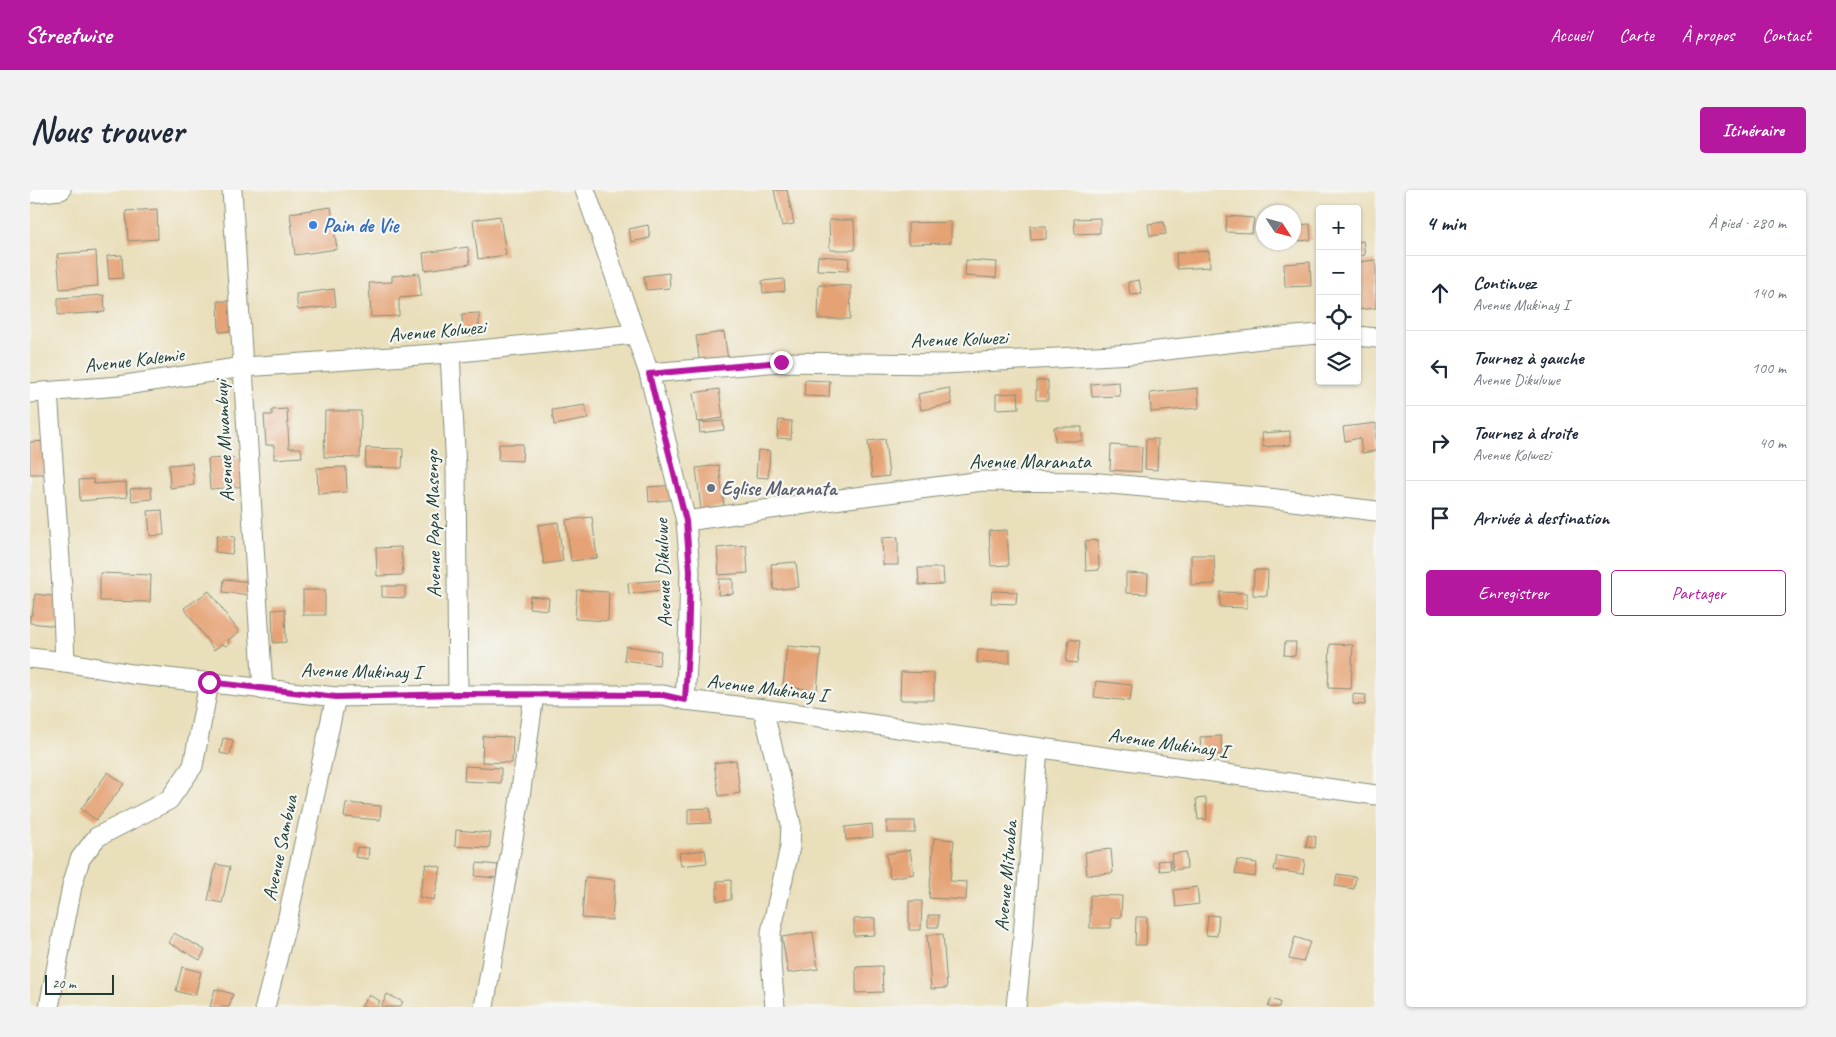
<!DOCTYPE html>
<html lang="fr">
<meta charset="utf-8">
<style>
:root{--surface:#fff;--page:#f2f2f3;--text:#1f2937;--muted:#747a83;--line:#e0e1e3;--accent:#b5179e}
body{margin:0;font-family:Caveat,sans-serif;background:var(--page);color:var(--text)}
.controls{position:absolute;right:15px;top:15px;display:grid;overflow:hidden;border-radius:5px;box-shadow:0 1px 4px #0004}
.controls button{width:45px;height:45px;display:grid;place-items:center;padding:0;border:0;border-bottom:1px solid var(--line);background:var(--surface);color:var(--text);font:25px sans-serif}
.compass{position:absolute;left:1226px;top:15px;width:45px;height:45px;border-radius:50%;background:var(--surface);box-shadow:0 1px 4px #0004;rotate:126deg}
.scale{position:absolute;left:15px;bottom:12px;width:69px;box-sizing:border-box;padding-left:5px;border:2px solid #1f3d34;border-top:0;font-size:14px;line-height:18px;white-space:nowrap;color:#1f3d34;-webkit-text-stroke:4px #f6f6f2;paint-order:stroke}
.stop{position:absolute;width:15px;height:15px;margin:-11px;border:4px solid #b5179e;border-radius:50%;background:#fff}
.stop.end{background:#b5179e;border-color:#fff;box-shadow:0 1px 5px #0008}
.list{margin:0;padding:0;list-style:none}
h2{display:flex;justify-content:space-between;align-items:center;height:65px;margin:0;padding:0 20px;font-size:21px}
h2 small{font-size:16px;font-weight:400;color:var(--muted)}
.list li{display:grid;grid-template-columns:32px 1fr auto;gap:15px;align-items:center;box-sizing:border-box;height:75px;padding:0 20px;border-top:1px solid var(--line)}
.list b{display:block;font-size:19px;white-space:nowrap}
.list p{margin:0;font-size:16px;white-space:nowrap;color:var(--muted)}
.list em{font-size:16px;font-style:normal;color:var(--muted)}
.actions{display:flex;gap:10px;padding:15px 20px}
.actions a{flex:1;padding:11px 0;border:1px solid var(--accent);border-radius:5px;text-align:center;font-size:18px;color:var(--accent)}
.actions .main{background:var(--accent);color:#fff}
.icon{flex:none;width:28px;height:28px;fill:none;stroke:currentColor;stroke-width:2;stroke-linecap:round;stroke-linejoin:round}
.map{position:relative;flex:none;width:1346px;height:817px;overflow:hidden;border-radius:5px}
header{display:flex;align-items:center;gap:30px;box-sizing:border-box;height:70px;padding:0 25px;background:var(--accent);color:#fff}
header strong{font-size:24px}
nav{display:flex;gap:28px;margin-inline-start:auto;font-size:18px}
.intro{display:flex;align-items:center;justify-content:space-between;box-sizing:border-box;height:120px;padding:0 30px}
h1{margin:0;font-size:35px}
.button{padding:12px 22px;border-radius:5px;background:var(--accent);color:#fff;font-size:18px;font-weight:700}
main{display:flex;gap:30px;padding:0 30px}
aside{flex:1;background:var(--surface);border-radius:5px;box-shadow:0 1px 4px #0004}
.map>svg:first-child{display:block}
.building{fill:#e5a274}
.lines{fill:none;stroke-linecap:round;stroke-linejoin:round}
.street-casing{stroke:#848e78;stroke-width:21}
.street{stroke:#fff;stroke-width:19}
.route{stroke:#b5179e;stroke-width:6}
.shop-dot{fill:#3f7fe0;stroke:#f6f6f2;stroke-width:2}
.worship-dot{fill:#6b7280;stroke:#f6f6f2;stroke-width:2}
.labels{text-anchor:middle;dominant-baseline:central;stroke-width:4.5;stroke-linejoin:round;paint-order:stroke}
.shop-label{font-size:20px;font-weight:bold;fill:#366cbe;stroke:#f6f6f2;text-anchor:start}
.street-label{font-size:20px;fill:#1f3d34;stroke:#f6f6f2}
.worship-label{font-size:20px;font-weight:bold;fill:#5b616d;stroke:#f6f6f2;text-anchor:start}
</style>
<header>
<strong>Streetwise</strong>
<nav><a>Accueil</a><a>Carte</a><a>À propos</a><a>Contact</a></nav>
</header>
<div class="intro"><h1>Nous trouver</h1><a class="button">Itinéraire</a></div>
<main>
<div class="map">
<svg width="1346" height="817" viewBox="0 0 1346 817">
<rect width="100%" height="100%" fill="#f6f6f2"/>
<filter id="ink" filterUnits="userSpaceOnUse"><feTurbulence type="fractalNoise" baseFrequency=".02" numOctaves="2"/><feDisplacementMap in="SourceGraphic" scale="10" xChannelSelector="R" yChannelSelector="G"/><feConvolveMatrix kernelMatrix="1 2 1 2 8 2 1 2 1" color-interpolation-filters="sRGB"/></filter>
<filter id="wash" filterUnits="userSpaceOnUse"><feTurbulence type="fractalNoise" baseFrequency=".0096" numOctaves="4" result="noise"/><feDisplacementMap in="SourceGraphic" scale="20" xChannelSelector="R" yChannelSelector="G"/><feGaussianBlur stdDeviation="1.12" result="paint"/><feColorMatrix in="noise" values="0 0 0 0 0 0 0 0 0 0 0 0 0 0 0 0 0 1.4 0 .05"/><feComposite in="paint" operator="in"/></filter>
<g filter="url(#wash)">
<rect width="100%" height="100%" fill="#eadfbb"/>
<g id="blocks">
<g class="building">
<path d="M744 0H757L764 34 752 36Z"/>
<path d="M301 17 307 59 265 65 260 23Z"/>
<path d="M127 19 128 49 98 51 96 21Z"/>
<path d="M470 26 476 65 448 69 443 30Z"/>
<path d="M1197 26 1224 28 1222 43 1196 42Z"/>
<path d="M1070 28V43L1045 44 1044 29Z"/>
<path d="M799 30H824L825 60H800Z"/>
<path d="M921 32V53L878 54V33Z"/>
<path d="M1134 32 1136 44 1120 46 1118 34Z"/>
<path d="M1280 34 1281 50 1266 51 1265 35Z"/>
<path d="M618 35 620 48 601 52 599 39Z"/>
<path d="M1000 36H1016V49L1001 50Z"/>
<path d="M1333 51 1335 65 1327 66V52Z"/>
<path d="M438 57 440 74 395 80 393 63Z"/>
<path d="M66 61 68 96 30 99 27 64Z"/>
<path d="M1179 61 1180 77 1147 79 1146 63Z"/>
<path d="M92 65 93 88 79 89 77 66Z"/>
<path d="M788 66 819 68 818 81 787 80Z"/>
<path d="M936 70 967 72 966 88 935 86Z"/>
<path d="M1346 70V118L1327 120V72Z"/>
<path d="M1280 72 1281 96 1255 97 1254 74Z"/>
<path d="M389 83 391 106 369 108V126L341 127 339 93 362 92V86Z"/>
<path d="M639 83 640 98 616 100 614 86Z"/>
<path d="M754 89 755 101 733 103 732 91Z"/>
<path d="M1109 90 1112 104 1100 105 1098 92Z"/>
<path d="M789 95 821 96 820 129H788Z"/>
<path d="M304 99 306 116 268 120 266 104Z"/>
<path d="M74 105 75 122 28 125V108Z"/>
<path d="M188 111H203L204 141 189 142Z"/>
<path d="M449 123V145L433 146 432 124Z"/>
<path d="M694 142 698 170 670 174 666 146Z"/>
<path d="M775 190 800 191 799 207 774 206Z"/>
<path d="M1018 190V210H1006V191Z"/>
<path d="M1089 192 1090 206 1062 207 1061 194Z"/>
<path d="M919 198 922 214 891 220 888 204Z"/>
<path d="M1168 198 1169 218 1121 222 1120 203Z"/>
<path d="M689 199 693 228 667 232 663 203Z"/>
<path d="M988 203 989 218 966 219V204Z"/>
<path d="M555 215 558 229 524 235 522 220Z"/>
<path d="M257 219 259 258H271L272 267 244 269V255H236L234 225H242V220Z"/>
<path d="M295 221H331L330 268 294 267Z"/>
<path d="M749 230 762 231 761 249 747 248Z"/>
<path d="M693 231 694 240 670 243 669 233Z"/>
<path d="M1346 233V261L1332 263 1330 248 1315 251 1313 237Z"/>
<path d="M1024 237H1052V251H1025Z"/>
<path d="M1260 241V255L1233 257 1232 243Z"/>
<path d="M855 249 859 286 842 288 838 251Z"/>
<path d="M1116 249H1128L1127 280 1115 279Z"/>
<path d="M18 251 19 284H0V252Z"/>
<path d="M469 254H493L492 271 468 270Z"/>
<path d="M1081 255 1112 257 1111 282 1080 280Z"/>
<path d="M336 258 373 259 372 278 335 277Z"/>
<path d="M728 260 740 261 738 288 726 287Z"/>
<path d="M217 267 219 296 180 299 178 269Z"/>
<path d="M162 273 164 295 140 298 139 275Z"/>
<path d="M689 275 694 316 671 319 666 278Z"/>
<path d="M316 277 317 302 288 304 287 278Z"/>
<path d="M63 289 64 294 96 292 97 307 50 311 49 290Z"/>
<path d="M645 295 647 309 619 312 618 297Z"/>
<path d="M121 297 122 309 102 311 100 299Z"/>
<path d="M132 320 134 345 120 346 118 321Z"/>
<path d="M562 327 567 368 541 371 536 330Z"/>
<path d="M528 332 533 371 514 374 508 335Z"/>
<path d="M977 340 979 375 961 376 959 341Z"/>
<path d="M187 345 205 347 202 364 185 362Z"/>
<path d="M868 347V375H853L852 348Z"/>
<path d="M1068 350 1069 380 1056 381 1055 351Z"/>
<path d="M716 355 718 383 689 385 687 358Z"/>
<path d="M371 357 373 385 347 386 346 358Z"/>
<path d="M1161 365H1184L1185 394 1161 395Z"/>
<path d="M766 372 769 397 744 400 741 374Z"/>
<path d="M888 378H913L914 394 889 395Z"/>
<path d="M1224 380H1238L1237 406 1223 405Z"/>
<path d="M70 383 121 385 120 412 70 411Z"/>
<path d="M1096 383 1118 384 1117 404 1096 403Z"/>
<path d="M194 389 222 392 220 405 193 402Z"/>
<path d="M689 389H703V404L688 405Z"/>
<path d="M633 390V400L599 404 598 393Z"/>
<path d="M352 396H375V408L352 407Z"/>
<rect x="273" y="400" width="22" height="25"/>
<path d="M547 400 579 402 578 431 545 429Z"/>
<path d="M179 401 209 442 198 450 199 453 197 456 192 454 184 460 154 418Z"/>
<path d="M962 401 987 402 986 414 961 413Z"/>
<path d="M1190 402 1217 403V418L1190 417Z"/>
<path d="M5 404 31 407 28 436 0 433V425H2Z"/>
<path d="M500 406 519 408 518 420 499 418Z"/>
<path d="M255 419 256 452 243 453 242 420Z"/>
<path d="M1039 449 1050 451 1047 473 1036 472Z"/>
<path d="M1255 452H1266L1265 466 1254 465Z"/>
<path d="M1300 454 1323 455 1321 499 1298 498Z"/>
<path d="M596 456 631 461 629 475 594 470Z"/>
<path d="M757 456 791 459 787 500 753 497Z"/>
<path d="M948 460H980V473H947Z"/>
<path d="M871 482 904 483V510H870Z"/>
<path d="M1066 491 1102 495 1100 511 1064 507Z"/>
<path d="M1323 504 1336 505 1335 515 1323 514Z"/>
<path d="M453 546 483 547 482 573 452 572Z"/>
<path d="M1191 546 1192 564 1171 565 1170 547Z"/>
<path d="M193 548 203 550 200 565 190 563Z"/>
<path d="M706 570 710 603 689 606 684 573Z"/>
<path d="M435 576 471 578V593L434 591Z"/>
<path d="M78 582 94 594 66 630 51 619Z"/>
<path d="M1176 608 1177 629 1168 630 1166 609Z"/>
<path d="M316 613 351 616 350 630 314 627Z"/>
<path d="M680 618 681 633 658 634V619Z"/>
<rect x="857" y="631" width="28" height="12"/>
<path d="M842 634 843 647 816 650 815 637Z"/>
<path d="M426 640 461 643 459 658 425 656Z"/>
<path d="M1278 645 1286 647 1285 658 1276 657Z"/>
<path d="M904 648 924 650 920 691 937 692 936 710 899 708Z"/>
<path d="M327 657 339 658 338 669 325 667Z"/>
<path d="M1081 659 1083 683 1057 685 1055 662Z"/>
<path d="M675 660 677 673 651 676 649 663Z"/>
<path d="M880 660 884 684 860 688 856 664Z"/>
<path d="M1156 662 1157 678 1143 680 1141 664Z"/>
<path d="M1247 666 1275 670 1273 684 1244 680Z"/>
<path d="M1140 670 1141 680 1130 681 1128 671Z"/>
<path d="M1207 670 1227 673 1225 687 1205 684Z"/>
<path d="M447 673 468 675 466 688 445 686Z"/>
<path d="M186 674 200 677 192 713 178 710Z"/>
<path d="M396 674 411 677 404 710 389 707Z"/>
<path d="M1307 684 1326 687 1324 699 1305 696Z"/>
<path d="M555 687 585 690 582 730 552 728Z"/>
<path d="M701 690V710L687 711V691Z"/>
<path d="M1167 697 1169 714 1146 717 1144 700Z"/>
<path d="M1060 705 1092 706 1091 727 1081 728V738H1060Z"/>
<path d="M879 711H892L891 740H879Z"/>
<path d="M898 725H909L908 737H898Z"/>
<path d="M1178 725 1189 726 1187 746 1176 745Z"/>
<path d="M1106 727H1117L1116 755H1105Z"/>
<path d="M845 728V745L824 746V729Z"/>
<path d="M783 742 788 779 758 783 752 747Z"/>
<path d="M144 743 175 760 170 770 139 753Z"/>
<path d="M913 744 917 798 901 799 897 745Z"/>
<path d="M1265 747 1280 752 1273 772 1259 769Z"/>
<path d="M852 776 853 802 826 803V777Z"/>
<path d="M152 777 171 782 165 806 146 801Z"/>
<path d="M185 799 203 804 199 817H180Z"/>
<path d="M357 804 373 812 370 817H351Z"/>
<path d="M339 805 350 811 347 817H331Z"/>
<path d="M1241 809 1250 812 1249 817H1238Z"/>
</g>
</g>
</g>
<g filter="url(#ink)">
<use href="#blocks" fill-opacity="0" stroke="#848e78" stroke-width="1"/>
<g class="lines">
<g class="street-casing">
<g id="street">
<path d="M202 0 233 500"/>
<path d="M555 0 619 183 656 331 660 381 658 460 655 510"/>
<path d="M0 3 31 0"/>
<path d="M1327 146 1346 148"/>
<path d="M420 163 426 279 428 505"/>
<path d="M619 183 751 172 913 174 1102 164 1240 148 1290 144"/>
<path d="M18 202 32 398 35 472"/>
<path d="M0 203 89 196 213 177 420 163 604 144"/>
<path d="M656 331 818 308 953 291 1058 292 1238 308 1346 321"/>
<path d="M0 468 35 472 102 484 306 507 428 505H633L655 510 733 519 1346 605"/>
<path d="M733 519 761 634 760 657 741 742V773L745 817"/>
<path d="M19 817 42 696 50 669 67 647 139 610 163 576 179 493"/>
<path d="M235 817 257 731 306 507"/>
<path d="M454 817 489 614 504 505"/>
<path d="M986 817 992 759 1008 558"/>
</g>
</g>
<use href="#street" class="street"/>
</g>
</g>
<g class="lines" filter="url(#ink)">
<path class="route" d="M179 492 306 507 428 504 633 505 655 510 658 460 660 381 656 331 619 184 751 172"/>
</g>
<circle class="shop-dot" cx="283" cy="35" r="5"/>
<circle class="worship-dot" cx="681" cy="298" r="5"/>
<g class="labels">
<g class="shop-label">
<text x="293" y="35">Pain de Vie</text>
</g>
<g class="street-label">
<text transform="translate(407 141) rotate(-5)">Avenue Kolwezi</text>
<text transform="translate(929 149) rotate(-2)">Avenue Kolwezi</text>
<text transform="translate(104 170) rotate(-7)">Avenue Kalemie</text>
<text transform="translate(194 251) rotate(-93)">Avenue Mwambuyi</text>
<text x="1000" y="271">Avenue Maranata</text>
<text transform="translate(403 334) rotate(-91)">Avenue Papa Masengo</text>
<text transform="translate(633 383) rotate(-92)">Avenue Dikuluwe</text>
<text transform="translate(331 481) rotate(1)">Avenue Mukinay I</text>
<text transform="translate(737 498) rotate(7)">Avenue Mukinay I</text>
<text transform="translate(1138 553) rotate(8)">Avenue Mukinay I</text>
<text transform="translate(250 658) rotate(-78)">Avenue Sambwa</text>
<text transform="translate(976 686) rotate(-85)">Avenue Mitwaba</text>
</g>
<g class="worship-label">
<text x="691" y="298">Eglise Maranata</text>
</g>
</g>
</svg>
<div class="controls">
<button>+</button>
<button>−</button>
<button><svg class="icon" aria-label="locate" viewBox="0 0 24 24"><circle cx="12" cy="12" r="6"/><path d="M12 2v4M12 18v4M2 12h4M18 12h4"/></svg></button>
<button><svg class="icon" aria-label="layers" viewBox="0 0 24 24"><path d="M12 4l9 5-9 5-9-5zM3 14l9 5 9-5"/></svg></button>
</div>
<svg class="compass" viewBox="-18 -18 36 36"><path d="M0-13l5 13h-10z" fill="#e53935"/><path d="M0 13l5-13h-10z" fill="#747a83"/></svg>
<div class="scale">20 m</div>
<div class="stop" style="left:179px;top:492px"></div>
<div class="stop end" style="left:751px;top:172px"></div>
</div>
<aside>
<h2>4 min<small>À pied · 280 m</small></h2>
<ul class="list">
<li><svg class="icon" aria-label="ahead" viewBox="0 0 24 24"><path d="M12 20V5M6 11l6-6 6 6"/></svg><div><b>Continuez</b><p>Avenue Mukinay I</p></div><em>140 m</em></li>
<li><svg class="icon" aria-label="left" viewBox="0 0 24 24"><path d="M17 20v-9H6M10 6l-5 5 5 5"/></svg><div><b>Tournez à gauche</b><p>Avenue Dikuluwe</p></div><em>100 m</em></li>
<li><svg class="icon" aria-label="right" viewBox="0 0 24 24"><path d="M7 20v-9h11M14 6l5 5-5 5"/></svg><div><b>Tournez à droite</b><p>Avenue Kolwezi</p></div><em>40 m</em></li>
<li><svg class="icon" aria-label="arrive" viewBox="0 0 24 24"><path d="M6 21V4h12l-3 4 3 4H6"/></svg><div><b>Arrivée à destination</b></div></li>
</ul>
<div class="actions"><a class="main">Enregistrer</a><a>Partager</a></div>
</aside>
</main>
